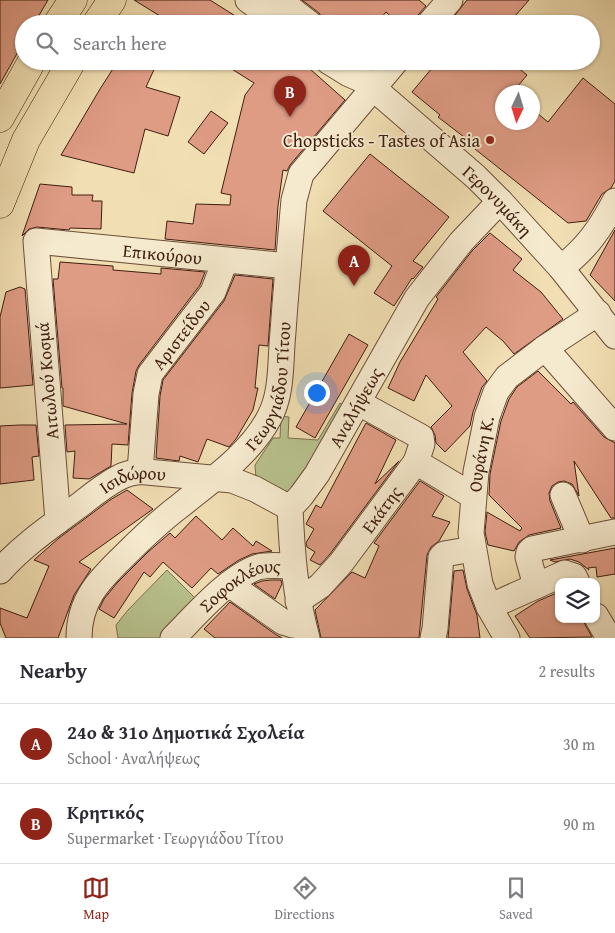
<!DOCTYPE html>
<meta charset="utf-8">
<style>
:root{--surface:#fff;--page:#f2f2f3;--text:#2b2b33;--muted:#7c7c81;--line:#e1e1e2;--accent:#8f2418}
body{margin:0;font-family:"Gentium Book Plus",serif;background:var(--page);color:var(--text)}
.controls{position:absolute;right:15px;bottom:15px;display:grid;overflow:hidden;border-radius:10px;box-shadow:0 1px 4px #0004}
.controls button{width:45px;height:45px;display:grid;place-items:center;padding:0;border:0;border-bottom:1px solid var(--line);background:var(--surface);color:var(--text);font:25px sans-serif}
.compass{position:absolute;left:495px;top:85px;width:45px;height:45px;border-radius:50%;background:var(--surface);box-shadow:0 1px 4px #0004;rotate:184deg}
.you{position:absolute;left:316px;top:392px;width:18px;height:18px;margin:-12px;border:4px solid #fff;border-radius:50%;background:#1a73e8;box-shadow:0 0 0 8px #1a73e833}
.badge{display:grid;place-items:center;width:32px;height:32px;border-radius:50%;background:var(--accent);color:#fff;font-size:16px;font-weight:700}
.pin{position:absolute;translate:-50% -41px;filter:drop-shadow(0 1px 2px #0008)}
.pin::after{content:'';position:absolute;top:26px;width:18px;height:15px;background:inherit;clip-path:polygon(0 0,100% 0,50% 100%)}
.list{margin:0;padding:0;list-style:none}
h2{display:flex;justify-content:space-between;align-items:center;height:65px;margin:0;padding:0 20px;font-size:21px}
h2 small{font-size:16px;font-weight:400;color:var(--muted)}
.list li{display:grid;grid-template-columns:32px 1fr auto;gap:15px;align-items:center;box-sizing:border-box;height:80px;padding:0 20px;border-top:1px solid var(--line)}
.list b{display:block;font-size:19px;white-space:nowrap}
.list p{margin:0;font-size:16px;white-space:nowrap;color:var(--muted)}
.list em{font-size:16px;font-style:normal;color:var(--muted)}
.icon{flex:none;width:28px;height:28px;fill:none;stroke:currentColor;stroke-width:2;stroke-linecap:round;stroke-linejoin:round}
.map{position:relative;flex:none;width:615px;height:638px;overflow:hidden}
.search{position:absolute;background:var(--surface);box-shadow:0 1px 4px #0004;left:15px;right:15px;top:15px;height:55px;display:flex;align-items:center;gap:12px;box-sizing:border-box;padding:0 18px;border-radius:28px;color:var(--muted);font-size:19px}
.sheet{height:225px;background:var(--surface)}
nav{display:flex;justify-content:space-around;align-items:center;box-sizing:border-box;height:70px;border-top:1px solid var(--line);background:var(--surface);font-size:14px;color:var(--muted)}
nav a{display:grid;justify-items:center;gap:2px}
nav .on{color:var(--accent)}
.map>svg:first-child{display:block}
.green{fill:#b8c28e;stroke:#7c704f}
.building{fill:#df9c85;stroke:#3f1e10}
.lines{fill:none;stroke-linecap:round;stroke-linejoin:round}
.minor-casing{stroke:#6c4e39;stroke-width:27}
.major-casing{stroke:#3f1e10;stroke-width:29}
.minor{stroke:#f6eace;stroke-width:25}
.major{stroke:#f1dfb3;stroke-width:28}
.poi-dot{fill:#8f2418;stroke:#f6eace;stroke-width:2}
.labels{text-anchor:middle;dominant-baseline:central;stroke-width:4;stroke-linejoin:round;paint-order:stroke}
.poi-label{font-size:18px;fill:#3f1e10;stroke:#f6eace;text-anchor:end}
.street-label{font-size:18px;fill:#3f1e10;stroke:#f6eace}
</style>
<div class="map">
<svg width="615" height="638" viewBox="0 0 615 638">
<rect width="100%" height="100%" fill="#f1dfb3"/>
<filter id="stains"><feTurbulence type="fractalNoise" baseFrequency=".004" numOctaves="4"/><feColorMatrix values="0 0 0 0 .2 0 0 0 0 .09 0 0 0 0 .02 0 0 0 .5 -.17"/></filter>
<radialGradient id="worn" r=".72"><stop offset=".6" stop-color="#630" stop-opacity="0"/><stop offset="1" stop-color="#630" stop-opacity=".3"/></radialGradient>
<g class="green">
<path d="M340 403 347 408 290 492 269 488 256 478 255 465 273 438H280L281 416 289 417 288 438 318 440Z"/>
<path d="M167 570 201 604 167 638H118L116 625 128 610Z"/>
</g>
<g class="building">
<path d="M0 0H48L34 24H24V41L0 84Z"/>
<path d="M134 0H210L248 24H173Z"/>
<path d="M302 0H419L426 6 418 15 415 24H399L386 12 376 24H326L319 13Z"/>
<path d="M467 0H529L508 24H448Z"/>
<path d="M118 61H158L146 87 180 97 168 136 145 129 134 173 61 155 100 89Z"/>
<path d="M219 61H301L345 100 290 165 287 171 283 170 278 206 275 250 165 239 167 221 193 224 196 204 230 205 231 195 221 193 245 95 254 83Z"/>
<path d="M438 61H510L527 75 513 92H502V122H532V109L548 122 583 78 615 104V181L611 188 602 194 586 221 568 223 475 149 477 147 438 117 440 115 412 92Z"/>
<path d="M211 111 228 123 204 154 188 142Z"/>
<path d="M370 154 449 217 413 261 423 267 413 279 412 278 394 306 374 293 392 266 323 211Z"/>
<path d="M40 184 72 187V195H93L92 201H102L101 229 70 228 69 230 37 227 29 229 22 236Z"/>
<path d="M615 230V301L590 275Z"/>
<path d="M490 233 522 259 513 270 541 292 563 319 514 354 503 341 486 327 463 352 487 381 482 387 473 412 470 426 445 452 436 443 435 435 431 427 452 406 426 375 414 401 388 388 400 362 438 299 436 297 472 251Z"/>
<path d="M60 262 113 266V270L161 274V268L205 272 200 285 139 365 136 371 132 393 128 445 112 444 111 466 89 479 73 478 75 451 67 452 65 425 127 424 63 406V388H62L53 279H58Z"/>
<path d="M235 275 273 279 268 346 259 345 255 388H258L253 410 236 439 229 447 207 439 198 462 180 456 179 461 156 458 160 396 163 380 224 301Z"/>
<path d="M20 287 25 289 33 385 0 388V317L6 292Z"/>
<path d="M349 334 368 345 315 438 296 427Z"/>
<path d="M538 371 571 404 573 402 604 437 615 443V518H611L574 461 579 496 572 484 564 481 558 482 552 486 549 493 550 501 561 528 529 535 519 542 514 551 488 545 485 532 487 512 520 531 522 528 489 495 490 474 501 421 509 399 517 387Z"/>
<path d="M366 423 396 440 375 484 399 461 330 554 320 565 310 560 315 552 307 547 306 543 314 529 306 524 316 505 321 508Z"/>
<path d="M20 425H36L39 456 32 457 34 480 0 484V426Z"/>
<path d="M420 481 444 496 432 516 450 522 439 541 431 547 427 555 419 638H321L315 610 352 572 365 578 379 546 374 543Z"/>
<path d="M127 490 153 509 79 562 91 569 74 595 58 638H6L0 623V608L27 618 49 566 34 560 59 538 110 500Z"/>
<path d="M196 516 222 540 233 528 253 546 256 541 272 551 252 554 239 560 218 574 211 568 192 588 163 562 150 577 144 572 114 618 99 609 104 599 117 583 148 552 170 533 175 538Z"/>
<path d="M615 548V574L597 577 596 567 588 568 589 570 579 562 570 559 555 562 550 560Z"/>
<path d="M463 570 467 589 477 615 480 638H448L454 571Z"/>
<path d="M271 580H281L282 584 275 599 254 584 262 581Z"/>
<path d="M559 592V619H582L592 637 530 638 515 616 538 601Z"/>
<path d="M230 602 275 634 282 638H215L204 629Z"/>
</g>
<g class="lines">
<g class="minor-casing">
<g id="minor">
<path d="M248 0 282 24"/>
<path d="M279 0 310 24"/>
<path d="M429 24 450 0"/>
<path id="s1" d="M328 61 349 74 365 81 476 177 500 201 561 268 615 336"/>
<path d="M561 268C587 248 600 229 615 201"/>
<path d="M545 348 615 428"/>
<path d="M359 403 421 437 422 444 416 462"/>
<path id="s2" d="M140 471 146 394 150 374 213 292 225 261"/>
<path d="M563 495 582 540"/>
<path id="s3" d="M58 521 36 241 288 266"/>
<path id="s4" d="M0 571C22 546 50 527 77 507 90 497 103 486 118 478 127 473 137 471 147 472L232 480 255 489 290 508"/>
<path d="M229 584 283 622 293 625H303"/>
<path d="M536 586 565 573 574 576 577 582"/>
<path id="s5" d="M298 601 320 586 341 563 416 462 473 496"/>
<path d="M489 607 536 586 528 557 529 552 532 549 615 532"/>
<path d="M596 616 609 638"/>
<path id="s6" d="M79 638C79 600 99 580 125 555 143 537 161 520 181 505 212 480 250 454 269 418 283 393 280 360 283 332 286 288 290 244 294 200L301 174 396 61"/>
<path id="s7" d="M173 638C195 616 228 577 258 567 269 564 281 566 293 566"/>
<path id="s8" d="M307 638C295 595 292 552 290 508L301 496 317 474 417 298 461 242 500 201"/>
<path d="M433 638 435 629 441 557 444 554 473 549"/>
<path id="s9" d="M507 638 489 607 480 584 471 533 476 472 487 417 496 392 507 377 545 348 598 313"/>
</g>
</g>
<g class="major-casing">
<g id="major">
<path d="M57 24 73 0"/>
<path d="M96 24 112 0"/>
<path d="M0 118 32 61"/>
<path d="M0 204 26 140 72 61"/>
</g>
</g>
<use href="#minor" class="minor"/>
<use href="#major" class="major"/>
</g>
<circle class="poi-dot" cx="490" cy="140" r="5"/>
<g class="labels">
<g class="poi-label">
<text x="480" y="140">Chopsticks - Tastes of Asia</text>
</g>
<g class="street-label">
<text stroke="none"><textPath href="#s1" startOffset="221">Γερονυμάκη</textPath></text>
<text stroke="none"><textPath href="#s3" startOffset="408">Επικούρου</textPath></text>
<text stroke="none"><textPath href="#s2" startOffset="148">Αριστείδου</textPath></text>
<text transform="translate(47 381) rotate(-95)">Αιτωλού Κοσμά</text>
<text stroke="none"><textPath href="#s6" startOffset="329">Γεωργιάδου Τίτου</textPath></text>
<text stroke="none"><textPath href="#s8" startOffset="252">Αναλήψεως</textPath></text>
<text stroke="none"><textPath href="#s9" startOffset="192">Ουράνη Κ.</textPath></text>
<text stroke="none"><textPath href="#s4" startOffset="165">Ισιδώρου</textPath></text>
<text stroke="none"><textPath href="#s5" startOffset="125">Εκάτης</textPath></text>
<text stroke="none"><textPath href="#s7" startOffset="88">Σοφοκλέους</textPath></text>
</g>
</g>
<rect width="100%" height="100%" filter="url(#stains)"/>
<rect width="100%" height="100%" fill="url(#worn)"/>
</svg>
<div class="controls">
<button><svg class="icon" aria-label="layers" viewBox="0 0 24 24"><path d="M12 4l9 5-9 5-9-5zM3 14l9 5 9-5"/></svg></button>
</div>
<svg class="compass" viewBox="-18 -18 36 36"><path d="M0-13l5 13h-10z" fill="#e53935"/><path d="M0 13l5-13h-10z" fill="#7c7c81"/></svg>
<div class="you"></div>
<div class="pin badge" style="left:354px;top:286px">A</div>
<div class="pin badge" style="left:290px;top:117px">B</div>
<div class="search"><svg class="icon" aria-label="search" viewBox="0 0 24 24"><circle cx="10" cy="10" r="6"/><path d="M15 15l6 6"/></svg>Search here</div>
</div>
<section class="sheet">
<h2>Nearby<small>2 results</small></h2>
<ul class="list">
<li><span class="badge">A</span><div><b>24ο &amp; 31ο Δημοτικά Σχολεία</b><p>School · Αναλήψεως</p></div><em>30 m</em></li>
<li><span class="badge">B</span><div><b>Κρητικός</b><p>Supermarket · Γεωργιάδου Τίτου</p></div><em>90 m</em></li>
</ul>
</section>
<nav>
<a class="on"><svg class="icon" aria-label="map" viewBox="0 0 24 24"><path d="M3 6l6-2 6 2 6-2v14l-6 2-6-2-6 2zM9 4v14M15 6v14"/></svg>Map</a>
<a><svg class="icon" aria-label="directions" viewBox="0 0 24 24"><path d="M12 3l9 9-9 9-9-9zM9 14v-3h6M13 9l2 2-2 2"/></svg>Directions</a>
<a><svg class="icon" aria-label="saved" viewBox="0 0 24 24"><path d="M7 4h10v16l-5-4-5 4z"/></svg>Saved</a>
</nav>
